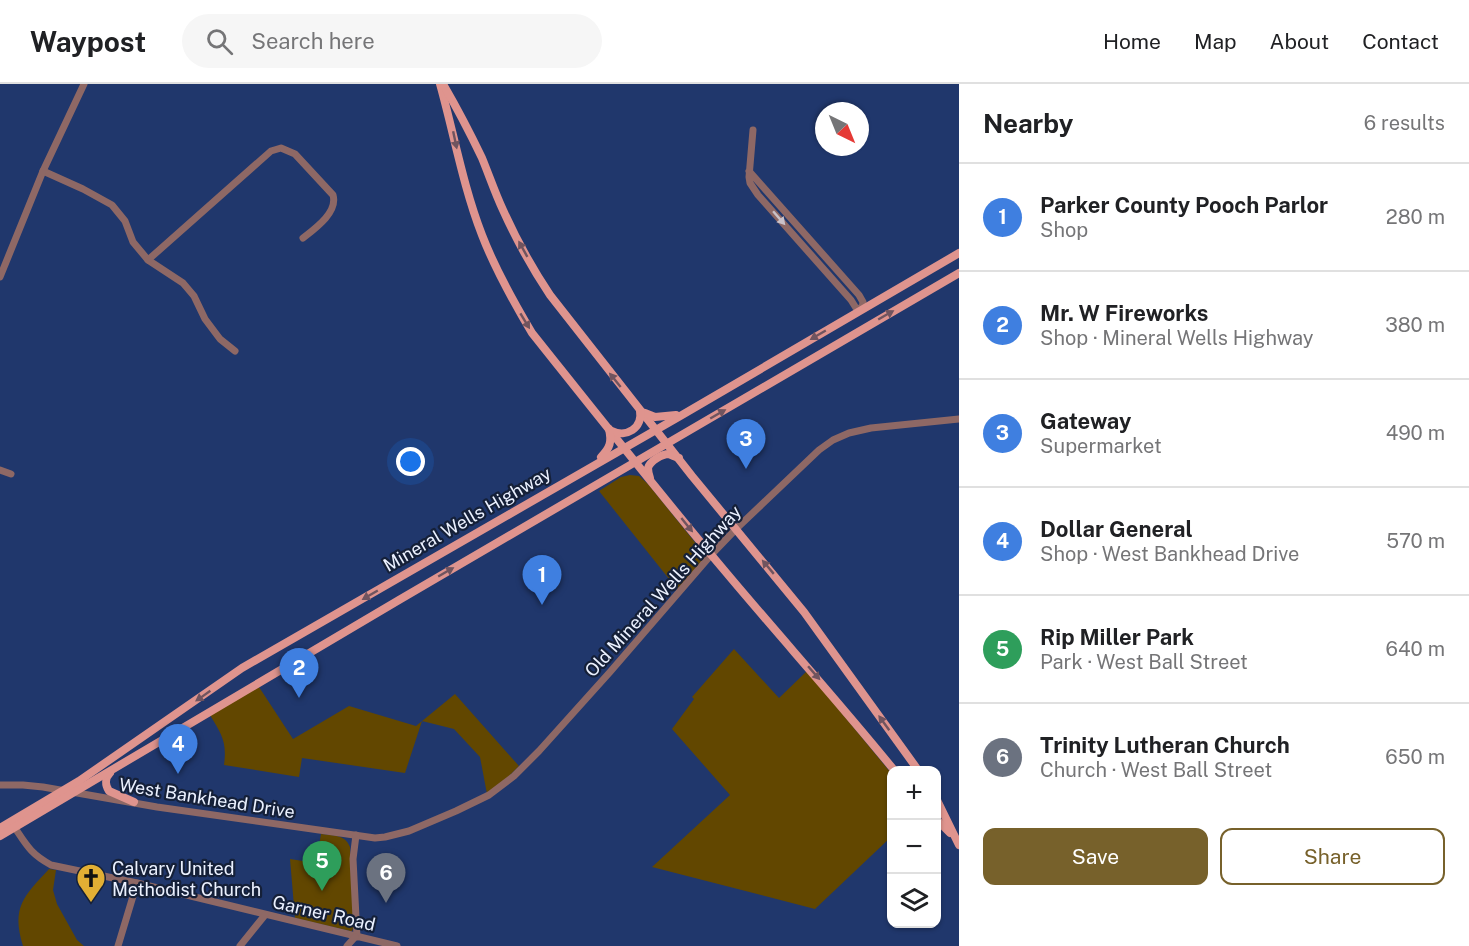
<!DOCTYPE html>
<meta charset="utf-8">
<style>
:root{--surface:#fff;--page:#f6f6f6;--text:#202124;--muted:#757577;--line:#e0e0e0;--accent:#77612b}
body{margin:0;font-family:"Public Sans",sans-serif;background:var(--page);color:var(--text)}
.controls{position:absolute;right:18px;bottom:18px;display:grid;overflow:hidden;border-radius:12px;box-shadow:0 2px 4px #0004}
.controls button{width:54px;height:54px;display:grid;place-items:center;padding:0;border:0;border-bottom:2px solid var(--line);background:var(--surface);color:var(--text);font:30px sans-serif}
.compass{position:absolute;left:815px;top:18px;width:54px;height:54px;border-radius:50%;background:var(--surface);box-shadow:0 2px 4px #0004;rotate:137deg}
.you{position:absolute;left:411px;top:378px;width:21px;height:21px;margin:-15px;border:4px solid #fff;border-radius:50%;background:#1a73e8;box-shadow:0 0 0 9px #1a73e833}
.badge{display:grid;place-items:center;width:39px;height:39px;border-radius:50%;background:var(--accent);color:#fff;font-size:20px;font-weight:700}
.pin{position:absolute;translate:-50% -50px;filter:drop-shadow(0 2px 3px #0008)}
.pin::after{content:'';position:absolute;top:32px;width:21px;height:18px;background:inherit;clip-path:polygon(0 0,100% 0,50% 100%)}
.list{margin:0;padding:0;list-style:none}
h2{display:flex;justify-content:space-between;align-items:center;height:78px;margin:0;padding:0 24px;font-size:26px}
h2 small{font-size:20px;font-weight:400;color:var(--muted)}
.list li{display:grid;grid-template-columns:39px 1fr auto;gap:18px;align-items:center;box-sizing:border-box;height:108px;padding:0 24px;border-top:2px solid var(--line)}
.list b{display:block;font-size:22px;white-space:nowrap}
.list p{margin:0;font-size:20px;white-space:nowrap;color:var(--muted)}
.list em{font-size:20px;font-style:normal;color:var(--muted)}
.actions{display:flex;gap:12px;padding:18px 24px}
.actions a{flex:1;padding:14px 0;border:2px solid var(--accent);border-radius:12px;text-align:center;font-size:21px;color:var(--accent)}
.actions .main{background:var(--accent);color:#fff}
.icon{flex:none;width:33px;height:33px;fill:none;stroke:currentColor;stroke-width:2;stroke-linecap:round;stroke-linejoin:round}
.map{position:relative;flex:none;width:959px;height:862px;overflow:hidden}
header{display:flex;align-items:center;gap:36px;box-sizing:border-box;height:84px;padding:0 30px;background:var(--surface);border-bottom:2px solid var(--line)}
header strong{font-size:28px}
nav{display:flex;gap:33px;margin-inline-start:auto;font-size:21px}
.search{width:420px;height:54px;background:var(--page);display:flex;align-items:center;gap:15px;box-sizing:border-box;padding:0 21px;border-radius:33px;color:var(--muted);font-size:22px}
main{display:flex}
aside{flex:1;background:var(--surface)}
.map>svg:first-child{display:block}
.green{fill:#624700}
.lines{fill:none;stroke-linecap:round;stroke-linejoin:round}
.minor{stroke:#8e6865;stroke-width:7}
.major{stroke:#df948e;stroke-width:8}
.oneway{fill:#70545f}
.oneway2{fill:#cac1c9}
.labels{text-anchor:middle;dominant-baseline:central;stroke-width:4.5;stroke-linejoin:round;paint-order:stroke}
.street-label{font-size:18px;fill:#ebf1ff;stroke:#152038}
.poi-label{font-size:18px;fill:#ebf1ff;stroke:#152038;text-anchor:start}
</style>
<header>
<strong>Waypost</strong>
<div class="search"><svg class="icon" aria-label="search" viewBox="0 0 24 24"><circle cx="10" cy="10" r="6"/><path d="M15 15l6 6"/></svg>Search here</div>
<nav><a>Home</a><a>Map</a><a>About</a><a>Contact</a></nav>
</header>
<main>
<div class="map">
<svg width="959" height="862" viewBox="0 0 959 862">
<rect width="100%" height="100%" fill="#20376c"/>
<g class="green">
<path d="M630 391 639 392 648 400 706 472 705 476 677 505 599 407 621 393Z"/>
<path d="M734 565 779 614 807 587 891 689V753L815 825 652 783 730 711 672 645 694 615 692 613Z"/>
<path d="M259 603 293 655 349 622 416 642 455 610 519 682 508 693 487 710 480 673 454 645 422 637 405 689 302 674 299 693 224 681C227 658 222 651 210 631Z"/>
<path d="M321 750C334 752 345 750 350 763L354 841 352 847H350L295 834 290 775 316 779Z"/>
<path d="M49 785 56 786 53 806 57 820 77 856 84 862H23C11 823 24 812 49 785Z"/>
</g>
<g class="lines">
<g class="minor">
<path d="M43 87 83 105 112 121 125 137 133 158 148 176 183 199 194 212 205 235 220 255 235 267"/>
<path d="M749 87 859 211 863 218 862 225 856 224 851 216 758 111 750 99 749 93 753 46"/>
<path d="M148 176 271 67 281 64 295 70 333 111C338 128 316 144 303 154"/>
<path d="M0 193 43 87 84 0"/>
<path d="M0 386 11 390"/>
<path d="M0 701H23L43 703 157 723 375 754 385 753 409 747 456 727 489 711 514 692 539 667 610 588 711 471 736 445 819 366 833 356 849 349 871 344 959 335"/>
<path d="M15 744C27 762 31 770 51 781L137 799 397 862"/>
<path d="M356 751 353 775 357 853"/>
<path d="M118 862 137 799"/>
<path d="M240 862 265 831"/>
<path d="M347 862 355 853"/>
</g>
<g class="major">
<path d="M440 0C454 50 463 102 482 151 495 185 513 217 532 249 595 328 658 408 724 486 780 553 839 618 894 686"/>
<path d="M443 0C457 24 470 49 482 74 489 91 495 109 503 126 516 155 532 184 550 211L692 392 804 528 918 686"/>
<path d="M645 329 655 333 676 331"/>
<path d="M612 347C626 354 643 344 640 327"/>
<path d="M601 373C610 364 612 358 609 345"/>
<path d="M650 394C649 391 648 387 648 384 650 377 662 370 669 370 670 371 678 374 679 374"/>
<path d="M110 689C105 694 105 701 109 707L134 718"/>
<path d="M936 714 959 761"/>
<path d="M936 735 950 749"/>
<path d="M0 744 79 697 242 584 682 331 959 169"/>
<path d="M0 752 399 516 959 189"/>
</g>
</g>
<defs><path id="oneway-solid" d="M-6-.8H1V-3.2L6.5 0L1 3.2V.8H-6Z" transform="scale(1.5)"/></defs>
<g class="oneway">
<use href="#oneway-solid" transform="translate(455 56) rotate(78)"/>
<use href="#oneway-solid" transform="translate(523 165) rotate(-119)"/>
<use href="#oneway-solid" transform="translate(886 231) rotate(-30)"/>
<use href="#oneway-solid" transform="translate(525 237) rotate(59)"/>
<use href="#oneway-solid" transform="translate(818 251) rotate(150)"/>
<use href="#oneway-solid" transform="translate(615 296) rotate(-129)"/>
<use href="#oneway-solid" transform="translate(718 330) rotate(-30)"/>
<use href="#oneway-solid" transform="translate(687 441) rotate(51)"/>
<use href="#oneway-solid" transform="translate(768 483) rotate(-130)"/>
<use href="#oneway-solid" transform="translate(446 488) rotate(-30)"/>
<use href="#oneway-solid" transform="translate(370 511) rotate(150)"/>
<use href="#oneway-solid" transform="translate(814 589) rotate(49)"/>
<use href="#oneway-solid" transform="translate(203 612) rotate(145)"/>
<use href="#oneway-solid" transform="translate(884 639) rotate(-126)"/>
</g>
<use class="oneway2" href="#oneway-solid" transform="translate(779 134) rotate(49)"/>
<defs>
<g id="church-pin" transform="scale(1.5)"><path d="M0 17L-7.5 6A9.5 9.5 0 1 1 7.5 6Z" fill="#e2af34" stroke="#152038"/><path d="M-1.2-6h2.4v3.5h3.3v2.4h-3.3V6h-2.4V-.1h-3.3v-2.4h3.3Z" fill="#111"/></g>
</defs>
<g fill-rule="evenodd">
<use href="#church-pin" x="91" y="794"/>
</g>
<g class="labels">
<g class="street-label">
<text transform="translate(467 435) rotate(-30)">Mineral Wells Highway</text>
<text transform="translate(663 507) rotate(-48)">Old Mineral Wells Highway</text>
<text transform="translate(207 714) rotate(9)">West Bankhead Drive</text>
<text transform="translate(324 829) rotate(13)">Garner Road</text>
</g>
<g class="poi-label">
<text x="112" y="784">Calvary United<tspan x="112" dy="21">Methodist Church</tspan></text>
</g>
</g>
</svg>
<div class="controls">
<button>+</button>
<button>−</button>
<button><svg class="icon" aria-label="layers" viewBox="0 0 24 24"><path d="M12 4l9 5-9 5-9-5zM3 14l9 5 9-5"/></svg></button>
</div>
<svg class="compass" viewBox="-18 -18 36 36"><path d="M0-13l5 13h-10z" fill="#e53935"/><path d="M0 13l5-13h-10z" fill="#757577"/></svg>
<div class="you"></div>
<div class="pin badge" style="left:542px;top:521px;background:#3f7fe0">1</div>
<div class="pin badge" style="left:299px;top:614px;background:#3f7fe0">2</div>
<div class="pin badge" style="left:746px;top:385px;background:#3f7fe0">3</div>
<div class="pin badge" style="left:178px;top:690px;background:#3f7fe0">4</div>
<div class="pin badge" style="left:322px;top:807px;background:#2e9e5b">5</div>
<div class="pin badge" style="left:386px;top:819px;background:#6b7280">6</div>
</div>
<aside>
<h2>Nearby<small>6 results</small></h2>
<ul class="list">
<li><span class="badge" style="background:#3f7fe0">1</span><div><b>Parker County Pooch Parlor</b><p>Shop</p></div><em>280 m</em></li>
<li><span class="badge" style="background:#3f7fe0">2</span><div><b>Mr. W Fireworks</b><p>Shop · Mineral Wells Highway</p></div><em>380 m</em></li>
<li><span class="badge" style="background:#3f7fe0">3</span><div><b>Gateway</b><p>Supermarket</p></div><em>490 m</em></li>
<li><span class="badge" style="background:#3f7fe0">4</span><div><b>Dollar General</b><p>Shop · West Bankhead Drive</p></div><em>570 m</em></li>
<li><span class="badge" style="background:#2e9e5b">5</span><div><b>Rip Miller Park</b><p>Park · West Ball Street</p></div><em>640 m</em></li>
<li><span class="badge" style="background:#6b7280">6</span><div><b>Trinity Lutheran Church</b><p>Church · West Ball Street</p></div><em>650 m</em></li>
</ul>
<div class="actions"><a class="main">Save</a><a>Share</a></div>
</aside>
</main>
